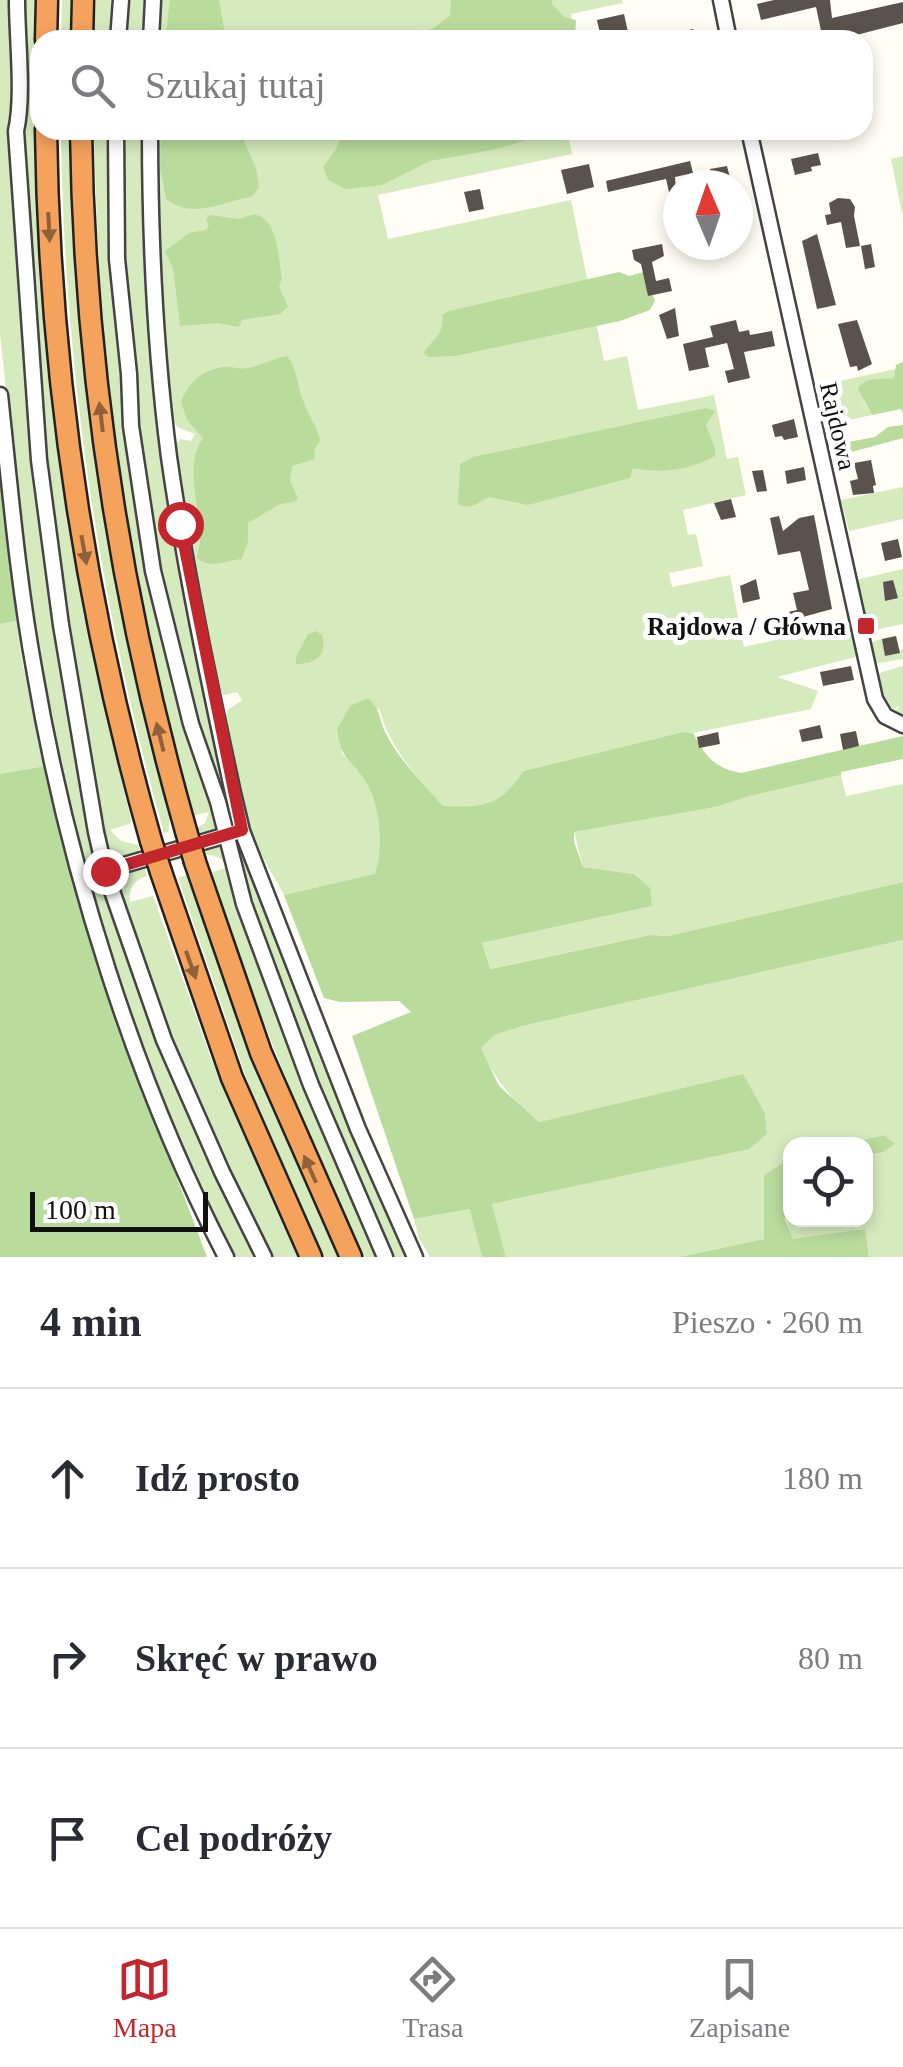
<!DOCTYPE html>
<html lang="pl">
<meta charset="utf-8">
<style>
:root{--surface:#fff;--page:#f2f2f3;--text:#2b2b33;--muted:#7c7c81;--line:#e1e1e2;--accent:#c4262e}
body{margin:0;font-family:Georgia,serif;background:var(--page);color:var(--text)}
.controls{position:absolute;right:30px;bottom:30px;display:grid;overflow:hidden;border-radius:20px;box-shadow:0 5px 15px #0003}
.controls button{width:90px;height:90px;display:grid;place-items:center;padding:0;border:0;border-bottom:2px solid var(--line);background:var(--surface);color:var(--text);font:50px sans-serif}
.compass{position:absolute;left:663px;top:170px;width:90px;height:90px;border-radius:50%;background:var(--surface);box-shadow:0 5px 15px #0003;rotate:358deg}
.scale{position:absolute;left:30px;bottom:25px;width:178px;box-sizing:border-box;padding-left:10px;border:5px solid #111;border-top:0;font-size:28px;line-height:35px;white-space:nowrap;color:#111;-webkit-text-stroke:8px #fff;paint-order:stroke}
.stop{position:absolute;width:30px;height:30px;margin:-22px;border:8px solid #c4262e;border-radius:50%;background:#fff}
.stop.end{background:#c4262e;border-color:#fff;box-shadow:0 2px 10px #0008}
.list{margin:0;padding:0;list-style:none}
h2{display:flex;justify-content:space-between;align-items:center;height:130px;margin:0;padding:0 40px;font-size:42px}
h2 small{font-size:32px;font-weight:400;color:var(--muted)}
.list li{display:grid;grid-template-columns:65px 1fr auto;gap:30px;align-items:center;box-sizing:border-box;height:180px;padding:0 40px;border-top:2px solid var(--line)}
.list b{display:block;font-size:38px;white-space:nowrap}
.list em{font-size:32px;font-style:normal;color:var(--muted)}
.icon{flex:none;width:55px;height:55px;fill:none;stroke:currentColor;stroke-width:2;stroke-linecap:round;stroke-linejoin:round}
.map{position:relative;flex:none;width:903px;height:1257px;overflow:hidden}
.search{position:absolute;background:var(--surface);box-shadow:0 5px 15px #0003;left:30px;right:30px;top:30px;height:110px;display:flex;align-items:center;gap:25px;box-sizing:border-box;padding:0 35px;border-radius:30px;color:var(--muted);font-size:38px}
.sheet{height:670px;background:var(--surface)}
nav{display:flex;justify-content:space-around;align-items:center;box-sizing:border-box;height:140px;border-top:2px solid var(--line);background:var(--surface);font-size:28px;color:var(--muted)}
nav a{display:grid;justify-items:center;gap:5px}
nav .on{color:var(--accent)}
.map>svg:first-child{display:block}
.green{fill:#d5ebbd}
.forest{fill:#b9dc9c}
.building{fill:#5a524d}
.lines{fill:none;stroke-linecap:round;stroke-linejoin:round}
.minor-casing{stroke:#444;stroke-width:19}
.highway-casing{stroke:#222;stroke-width:25}
.minor{stroke:#fff;stroke-width:14}
.highway{stroke:#f5a25d;stroke-width:20}
.highway-bridge-casing{stroke:#222;stroke-width:25;stroke-linecap:butt}
.highway-bridge{stroke:#f5a25d;stroke-width:20}
.oneway{fill:#8e613b}
.route{stroke:#c4262e;stroke-width:12}
.poi-dot{fill:#c4262e;stroke:#fff;stroke-width:4}
.labels{text-anchor:middle;dominant-baseline:central;stroke-width:10;stroke-linejoin:round;paint-order:stroke}
.street-label{font-size:25px;fill:#111;stroke:#fff}
.poi-label{font-size:25px;font-weight:bold;fill:#111;stroke:#fff;text-anchor:end}
</style>
<div class="map">
<svg width="903" height="1257" viewBox="0 0 903 1257">
<rect width="100%" height="100%" fill="#fffdf5"/>
<g class="green">
<path d="M0 0H36C28 285 62 547 132 823L110 830 121 841 138 845 141 854 94 866H89L85 861 50 718 31 615 0 334Z"/>
<path d="M62 0H75L74 40H61Z"/>
<path d="M96 0H148L146 40H94Z"/>
<path d="M160 0H622L623 3 571 14 576 40H158Z"/>
<path d="M61 130H73L80 274 170 803 169 831 164 833C99 604 64 368 61 130Z"/>
<path d="M94 130H144L148 289 233 819 229 828 200 837 197 828 205 823 209 812 191 816C163 705 136 594 120 480 103 364 97 247 94 130Z"/>
<path d="M155 130H567L572 154 378 195 388 239 571 200 604 361 627 356 638 410 714 395 727 459 738 457 746 495 683 510 688 535 696 534 703 566 669 573 672 587 730 575 744 647 851 623 859 656 777 677 818 691 811 709 693 733 683 732 523 771C500 807 483 807 443 806 416 777 389 746 379 708L341 752C349 762 361 773 368 785 381 809 383 849 375 875L284 895 253 840 224 720 228 710 242 700 237 692 224 695 218 689 184 517 174 447 180 439 191 441 195 434 179 428 171 420 162 322Z"/>
<path d="M903 156V212L902 213 891 159Z"/>
<path d="M896 369 895 378 871 379 863 400 872 415 825 425 816 386Z"/>
<path d="M903 487V519L849 531 841 500Z"/>
<path d="M903 569V624L866 632 869 630 867 620H863L855 580Z"/>
<path d="M17 621 23 667 36 711 45 766 0 774V624Z"/>
<path d="M882 639 886 656 903 649V659L874 664 869 643Z"/>
<path d="M903 666V715L896 711 900 705 893 709 880 690 876 674Z"/>
<path d="M841 775 846 796 903 784V882L668 936 649 935 489 969 482 943 652 906 634 874 583 867 574 832 716 807 750 796Z"/>
<path d="M225 842 239 843 244 849 323 1066 406 1257H364C305 1132 255 1004 209 873L226 868C224 857 215 855 205 855L204 849Z"/>
<path d="M144 866 147 876C134 880 128 889 130 902L153 896 212 1061 297 1257H233C176 1137 127 1014 92 886L97 880Z"/>
<path d="M186 875 197 898 284 1131 343 1257H322L266 1135 178 878Z"/>
<path d="M903 940V1257H869L864 1229 793 1240C785 1221 780 1199 790 1180V1220H866V1156L883 1152 884 1135 843 1144H790V1158L764 1175V1239L679 1257H506L492 1204 748 1149 767 1134 765 1113 743 1075 539 1122C512 1100 495 1080 481 1048L495 1035 522 1026Z"/>
<path d="M471 1209 482 1257H430L419 1239 414 1219Z"/>
</g>
<g class="forest">
<path d="M170 0H219L226 40H165Z"/>
<path d="M451 0H552V4L564 17 576 20 575 40H373L432 29 450 16Z"/>
<path d="M161 130H239L256 168 259 188 251 197C220 202 193 220 166 199L160 168Z"/>
<path d="M344 130H562L492 150 430 161 382 185 346 189 328 180 323 167 336 149Z"/>
<path d="M254 214C279 220 278 257 282 279L279 286 288 307 280 314 242 320 239 327 218 323 180 326 173 268 165 251 189 233 206 230 209 225 206 219 211 215 239 219Z"/>
<path d="M619 272 629 276 644 272 655 301 650 310 620 321 455 356 428 357 424 353C433 338 445 335 442 315L449 311Z"/>
<path d="M287 356C298 370 297 387 304 403 309 417 317 426 320 441L314 450 315 459 292 466 290 481 298 498 294 502 280 504 248 523V542L242 559C226 560 211 570 197 558 209 518 179 473 203 438L187 420 181 402C189 382 201 371 223 367 231 366 238 370 247 368 261 366 273 358 287 356Z"/>
<path d="M903 362V413L901 409 872 415 858 389C865 376 881 379 894 378L896 365Z"/>
<path d="M706 408 715 411 706 425 715 448V456C690 470 661 474 633 468L630 478 528 505 489 497C477 502 472 511 458 504L460 464 473 457Z"/>
<path d="M903 425V438L848 453 838 450V444L875 437 888 427Z"/>
<path d="M0 476 17 621 0 624Z"/>
<path d="M316 631 322 635C328 656 315 664 296 664V657L308 634Z"/>
<path d="M368 698C381 710 379 719 386 734 398 758 425 786 443 806 483 807 500 807 523 771L683 732 693 733C705 756 714 768 741 773L903 736V759L841 772V775L750 796 716 807 574 832V842L583 867 634 874 650 888 652 906 482 943 490 969 650 935 668 936 903 882V940L522 1026 495 1035 481 1048 499 1086 539 1122 743 1074 765 1113 767 1134 749 1149 492 1204 506 1257H482L470 1209 414 1219 352 1036 411 1012 399 1001 340 1002 324 998 284 895 375 874C383 849 381 806 366 782 349 757 342 762 337 729L350 706Z"/>
<path d="M45 766 69 869 99 972 207 1257H0V774Z"/>
<path d="M884 1135 895 1144 883 1152 866 1156V1144H843Z"/>
<path d="M790 1158 785 1220 793 1239 865 1229 869 1257H679L764 1239V1175Z"/>
</g>
<g class="building">
<path d="M774 0H830L832 18 903 2V23L837 40H823L816 7 761 20 757 4Z"/>
<path d="M624 14 628 32 601 38 597 20Z"/>
<path d="M693 29 695 40H662V36Z"/>
<path d="M818 153 821 165 811 167 812 171 795 175 791 159Z"/>
<path d="M690 161 693 173 675 177 678 214H674L666 179 608 192 606 181Z"/>
<path d="M589 164 594 187 567 194 561 170Z"/>
<path d="M727 166 731 182 713 185 710 169Z"/>
<path d="M480 189 484 209 469 212 464 192Z"/>
<path d="M838 198 850 199 855 207 854 216 860 246 846 248 841 222 827 225 825 215 831 214 829 203Z"/>
<path d="M817 234 836 305 817 309 802 241Z"/>
<path d="M662 244 664 256 652 262 656 281 669 278 672 291 648 296 641 264 634 260 632 250Z"/>
<path d="M871 244 875 267 865 269 861 246Z"/>
<path d="M675 308 679 336 667 339 659 315Z"/>
<path d="M736 320 739 332 749 330 750 335 772 331 775 346 744 352 750 378 728 383 725 371 734 369 727 343 705 348 709 367 689 371 683 344 713 337 710 326Z"/>
<path d="M857 320 872 364 858 371 857 366 850 367 838 324Z"/>
<path d="M794 419 798 437 784 440 782 436 775 437 772 425Z"/>
<path d="M871 460 876 485 873 486 874 493 853 495 850 481 858 479 854 463Z"/>
<path d="M804 467 806 480 787 484 785 471Z"/>
<path d="M763 470 767 491 757 492 752 471Z"/>
<path d="M731 499 736 517 721 520 714 503Z"/>
<path d="M814 515 832 609 781 623 779 614 797 610 793 593 809 590 800 551 778 555 770 518 779 516 783 531 799 518Z"/>
<path d="M898 539 902 557 885 561 881 543Z"/>
<path d="M756 579 760 599 743 603 740 586Z"/>
<path d="M893 580 898 598 885 601 883 582Z"/>
<path d="M896 636 900 653 885 656 882 639Z"/>
<path d="M851 666 854 680 823 686 820 672Z"/>
<path d="M820 725 823 738 802 742 799 730Z"/>
<path d="M856 731 859 746 843 750 840 734Z"/>
<path d="M718 732 720 744 699 748 697 737Z"/>
</g>
<g class="lines">
<g class="minor-casing">
<g id="minor">
<path d="M17 0C17 39 24 96 16 131L39 460 61 625 96 832 105 871 164 1040 222 1172 264 1257"/>
<path d="M721 0 729 40"/>
<path d="M118 40 121 0"/>
<path d="M151 40 153 0"/>
<path d="M116 130 117 259 129 374 131 426 153 571 191 724 218 802 244 904 311 1085 385 1257"/>
<path d="M150 130C150 239 155 349 169 457 185 570 209 682 233 793L242 831 358 1129 415 1257"/>
<path d="M749 130 875 699 885 716 903 725"/>
<path d="M0 395C10 488 18 582 35 674 68 868 135 1082 226 1257"/>
<path d="M83 877 237 832"/>
</g>
</g>
<g class="highway-casing">
<g id="highway">
<path d="M46 40 47 0"/>
<path d="M82 40 83 0"/>
<path d="M46 130C49 371 85 609 151 841"/>
<path d="M81 130C84 367 121 603 186 831"/>
<path d="M195 862 261 1053 351 1257"/>
<path d="M161 872 232 1078 311 1257"/>
</g>
</g>
<use href="#minor" class="minor"/>
<use href="#highway" class="highway"/>
<g class="highway-bridge-casing">
<g id="highway-bridge">
<path d="M186 831 195 862"/>
<path d="M151 841 161 872"/>
</g>
</g>
<use href="#highway-bridge" class="highway-bridge"/>
</g>
<defs><path id="oneway-solid" d="M-6-.8H1V-3.2L6.5 0L1 3.2V.8H-6Z" transform="scale(2.5)"/></defs>
<g class="oneway">
<use href="#oneway-solid" transform="translate(49 227) rotate(87)"/>
<use href="#oneway-solid" transform="translate(101 417) rotate(-97)"/>
<use href="#oneway-solid" transform="translate(84 550) rotate(80)"/>
<use href="#oneway-solid" transform="translate(160 737) rotate(-104)"/>
<use href="#oneway-solid" transform="translate(191 965) rotate(70)"/>
<use href="#oneway-solid" transform="translate(310 1169) rotate(-114)"/>
</g>
<g class="lines">
<path class="route" d="M105 871 242 830 180 524"/>
</g>
<rect class="poi-dot" x="856" y="616" width="20" height="20" rx="5"/>
<g class="labels">
<g class="street-label">
<text transform="translate(838 426) rotate(77)">Rajdowa</text>
</g>
<g class="poi-label">
<text x="846" y="626">Rajdowa / Główna</text>
</g>
</g>
</svg>
<div class="controls">
<button><svg class="icon" aria-label="locate" viewBox="0 0 24 24"><circle cx="12" cy="12" r="6"/><path d="M12 2v4M12 18v4M2 12h4M18 12h4"/></svg></button>
</div>
<svg class="compass" viewBox="-18 -18 36 36"><path d="M0-13l5 13h-10z" fill="#e53935"/><path d="M0 13l5-13h-10z" fill="#7c7c81"/></svg>
<div class="scale">100 m</div>
<div class="stop" style="left:180px;top:524px"></div>
<div class="stop end" style="left:105px;top:871px"></div>
<div class="search"><svg class="icon" aria-label="search" viewBox="0 0 24 24"><circle cx="10" cy="10" r="6"/><path d="M15 15l6 6"/></svg>Szukaj tutaj</div>
</div>
<section class="sheet">
<h2>4 min<small>Pieszo · 260 m</small></h2>
<ul class="list">
<li><svg class="icon" aria-label="ahead" viewBox="0 0 24 24"><path d="M12 20V5M6 11l6-6 6 6"/></svg><div><b>Idź prosto</b></div><em>180 m</em></li>
<li><svg class="icon" aria-label="right" viewBox="0 0 24 24"><path d="M7 20v-9h11M14 6l5 5-5 5"/></svg><div><b>Skręć w prawo</b></div><em>80 m</em></li>
<li><svg class="icon" aria-label="arrive" viewBox="0 0 24 24"><path d="M6 21V4h12l-3 4 3 4H6"/></svg><div><b>Cel podróży</b></div></li>
</ul>
</section>
<nav>
<a class="on"><svg class="icon" aria-label="map" viewBox="0 0 24 24"><path d="M3 6l6-2 6 2 6-2v14l-6 2-6-2-6 2zM9 4v14M15 6v14"/></svg>Mapa</a>
<a><svg class="icon" aria-label="directions" viewBox="0 0 24 24"><path d="M12 3l9 9-9 9-9-9zM9 14v-3h6M13 9l2 2-2 2"/></svg>Trasa</a>
<a><svg class="icon" aria-label="saved" viewBox="0 0 24 24"><path d="M7 4h10v16l-5-4-5 4z"/></svg>Zapisane</a>
</nav>
